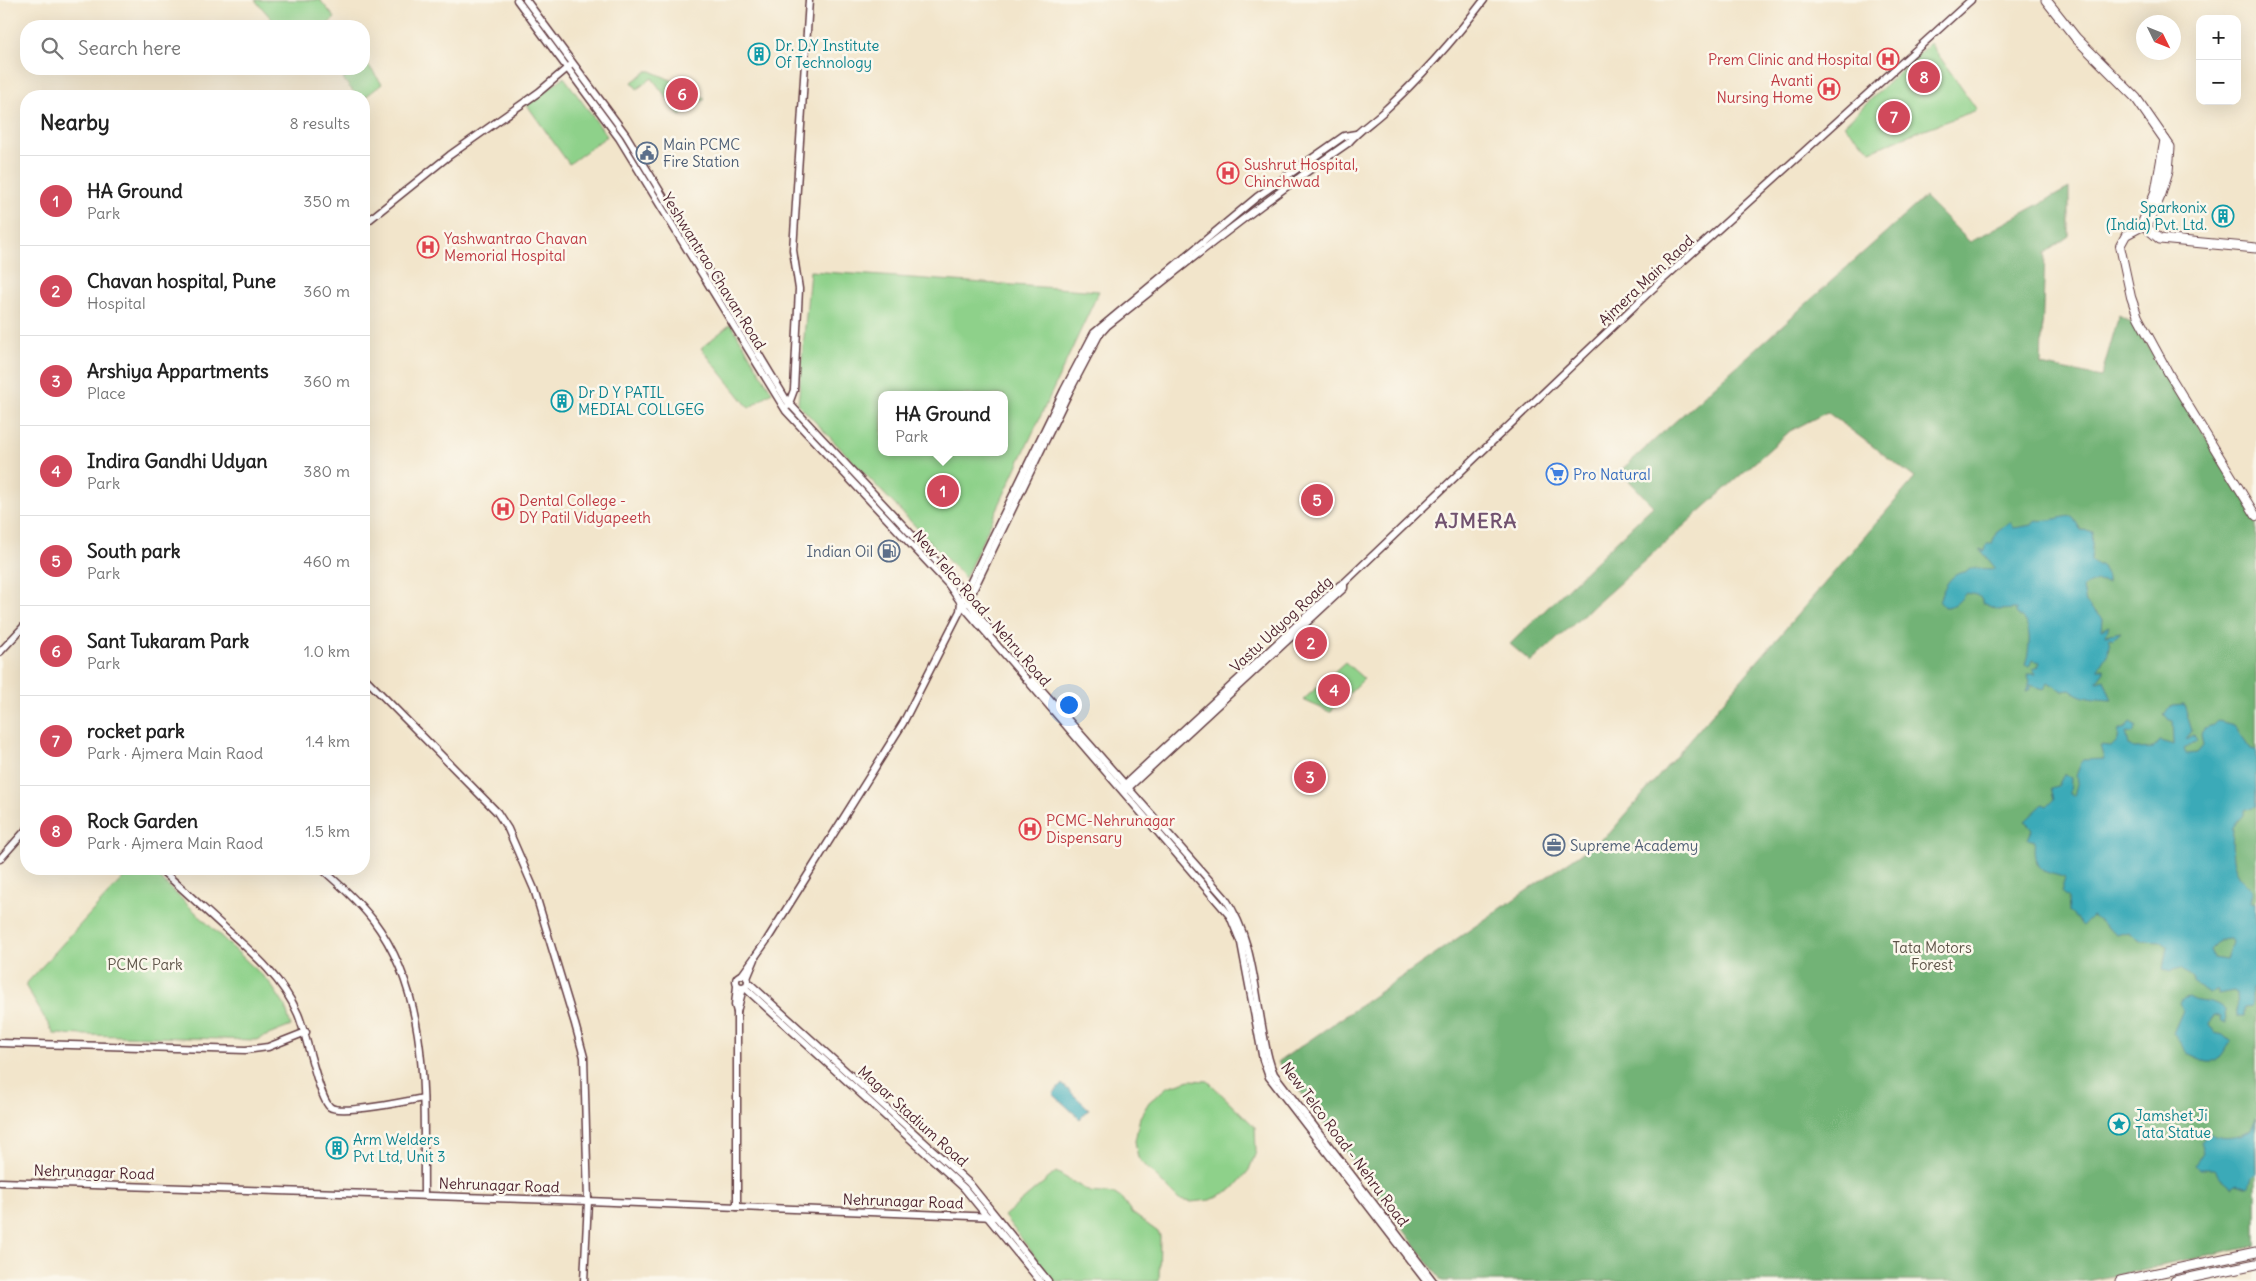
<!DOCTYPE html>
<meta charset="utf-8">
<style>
:root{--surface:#fff;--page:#f2f2f2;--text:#222;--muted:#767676;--line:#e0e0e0;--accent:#d1495b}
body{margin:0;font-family:Delius,sans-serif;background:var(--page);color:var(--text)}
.controls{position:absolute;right:15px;top:15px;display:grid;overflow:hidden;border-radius:10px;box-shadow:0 5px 20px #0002}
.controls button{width:45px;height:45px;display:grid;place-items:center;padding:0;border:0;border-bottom:1px solid var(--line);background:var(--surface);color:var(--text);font:25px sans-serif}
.compass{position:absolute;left:2136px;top:15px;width:45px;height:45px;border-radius:50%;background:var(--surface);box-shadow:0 5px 20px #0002;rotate:133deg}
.you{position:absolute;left:1068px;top:704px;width:18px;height:18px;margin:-12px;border:4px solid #fff;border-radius:50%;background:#1a73e8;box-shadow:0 0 0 8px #1a73e833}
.badge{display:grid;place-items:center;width:32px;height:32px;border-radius:50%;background:var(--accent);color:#fff;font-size:16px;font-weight:700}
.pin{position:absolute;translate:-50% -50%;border:2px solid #fff;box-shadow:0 1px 5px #0006}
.popup{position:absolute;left:878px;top:391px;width:130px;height:65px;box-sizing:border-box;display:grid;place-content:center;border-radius:10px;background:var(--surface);filter:drop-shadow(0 1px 4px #0005);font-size:16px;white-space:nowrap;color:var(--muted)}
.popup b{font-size:19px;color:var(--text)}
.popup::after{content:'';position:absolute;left:50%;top:100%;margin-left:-10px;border:10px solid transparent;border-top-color:var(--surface)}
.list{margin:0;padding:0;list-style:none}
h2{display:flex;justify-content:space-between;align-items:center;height:65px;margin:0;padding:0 20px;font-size:21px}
h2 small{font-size:16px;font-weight:400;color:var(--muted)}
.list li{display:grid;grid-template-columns:32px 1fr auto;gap:15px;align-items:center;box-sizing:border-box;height:90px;padding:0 20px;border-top:1px solid var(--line)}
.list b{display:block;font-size:19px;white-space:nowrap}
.list p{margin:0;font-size:16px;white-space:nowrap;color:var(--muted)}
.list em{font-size:16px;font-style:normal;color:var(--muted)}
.icon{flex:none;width:28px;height:28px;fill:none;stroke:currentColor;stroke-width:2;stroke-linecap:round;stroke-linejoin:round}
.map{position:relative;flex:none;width:2256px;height:1281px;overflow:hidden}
.search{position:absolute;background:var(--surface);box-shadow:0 5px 20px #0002;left:20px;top:20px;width:350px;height:55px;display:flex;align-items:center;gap:12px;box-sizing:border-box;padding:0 18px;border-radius:20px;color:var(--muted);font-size:19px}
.panel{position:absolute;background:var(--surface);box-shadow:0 5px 20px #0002;left:20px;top:90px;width:350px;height:785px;border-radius:20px}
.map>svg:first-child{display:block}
.green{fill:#8ed18a;stroke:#6c785a;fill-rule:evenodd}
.forest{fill:#72b376;stroke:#5e6950}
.water{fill:#3aaab8;stroke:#426472;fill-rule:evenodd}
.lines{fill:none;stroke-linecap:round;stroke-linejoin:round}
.tertiary-casing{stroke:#633d43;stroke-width:9}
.secondary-casing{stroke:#633d43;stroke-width:10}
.primary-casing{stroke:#633d43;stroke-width:11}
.tertiary{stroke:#fff;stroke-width:6}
.secondary{stroke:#fff;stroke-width:8}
.primary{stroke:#fff;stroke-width:9}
.labels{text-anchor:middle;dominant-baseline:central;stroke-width:5;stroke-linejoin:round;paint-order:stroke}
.culture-label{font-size:15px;fill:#0d838f;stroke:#fbf7ec;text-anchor:start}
.health-label{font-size:15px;fill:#be3a42;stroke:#fbf7ec;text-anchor:start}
.service-label{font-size:15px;fill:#4e5e75;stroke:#fbf7ec;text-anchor:start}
.street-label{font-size:15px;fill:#4a1f2b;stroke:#fbf7ec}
.shop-label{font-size:15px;fill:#366cbe;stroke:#fbf7ec;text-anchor:start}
.park-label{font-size:15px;fill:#5e5448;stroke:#fbf7ec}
.district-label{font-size:20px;font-weight:bold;letter-spacing:1px;fill:#725370;stroke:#fbf7ec}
</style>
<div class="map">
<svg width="2256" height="1281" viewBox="0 0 2256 1281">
<rect width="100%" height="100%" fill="#fbf7ec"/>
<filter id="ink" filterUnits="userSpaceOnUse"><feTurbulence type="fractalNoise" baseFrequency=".02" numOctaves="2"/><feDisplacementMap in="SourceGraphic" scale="10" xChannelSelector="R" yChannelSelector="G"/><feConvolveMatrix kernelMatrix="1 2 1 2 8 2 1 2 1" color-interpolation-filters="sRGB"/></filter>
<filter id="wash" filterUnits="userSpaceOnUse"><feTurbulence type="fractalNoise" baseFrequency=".0096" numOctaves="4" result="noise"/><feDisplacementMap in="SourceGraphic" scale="20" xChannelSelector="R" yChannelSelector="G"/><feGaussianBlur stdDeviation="1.12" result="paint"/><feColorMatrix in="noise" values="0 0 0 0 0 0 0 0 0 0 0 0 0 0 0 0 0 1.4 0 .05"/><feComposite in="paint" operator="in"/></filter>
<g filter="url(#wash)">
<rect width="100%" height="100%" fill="#f2e5cb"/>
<g class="green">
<path d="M255 0H320L335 18 325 26H278Z"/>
<path d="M1930 43 1977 110 1906 136 1871 151 1844 125Z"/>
<path d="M366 62 382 84 364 98 357 96 343 79 356 69H364Z"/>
<path d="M647 71H651L693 90 705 99 680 116 652 78 637 89 632 82Z"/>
<path d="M564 77 607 136 569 164 527 105Z"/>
<path d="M810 271 1099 291 965 578 798 404ZM882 395H1004V452H882Z"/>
<path d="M731 324 772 392 749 408 701 348Z"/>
<path d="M1345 662 1364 679 1330 712 1303 700Z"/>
<path d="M131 869H150L269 982 285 1006 291 1026 256 1040 54 1034 25 985Z"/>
<path d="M1190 1080 1208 1081 1255 1127 1256 1152 1249 1170 1233 1189 1210 1200 1191 1202 1179 1200 1138 1158 1135 1141 1140 1117 1149 1102 1167 1087Z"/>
<path d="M1056 1172 1090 1192 1115 1194 1122 1199 1132 1213 1158 1232 1160 1236 1159 1281H1054L1004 1216Z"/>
</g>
<path class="forest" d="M2069 188V236L2045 253 2041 365 2101 377 2119 315 2133 323 2256 515V1246L2088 1281H1442L1278 1062 1609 834 1915 478 1827 412 1790 431 1531 662 1510 644 1653 506 1620 471 1925 197 1970 242Z"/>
<g class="water">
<path d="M2072 516 2081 530 2093 531 2091 561 2096 565H2101L2108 578V583L2097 581 2083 587 2086 603 2102 619 2101 630 2109 626 2106 635 2121 632 2114 639 2110 637 2108 653 2098 669H2104V671L2096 682 2104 680 2112 700C2098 699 2082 700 2071 690L2062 691 2048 682 2044 689 2030 685V690L2026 692 2030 681 2027 674H2035L2032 669 2038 667 2040 662 2032 660 2029 667 2025 665C2029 653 2032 633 2025 622 2023 619 2019 616 2016 613V609L1998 610 1982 603V599L1977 595 1966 593C1959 601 1956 607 1944 607L1939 601C1944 588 1950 573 1965 572L1970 568 1996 569 1980 549 1985 551 1987 544H1992L1996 533 2010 522 2014 528 2032 525 2036 520C2049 522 2059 517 2072 516Z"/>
<path d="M2184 704 2192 731 2186 739 2194 735 2197 742 2184 749 2186 754 2197 753 2203 746 2201 735 2203 728 2214 725 2218 721 2234 725 2251 749 2256 750V806L2244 810V815L2233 827C2232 858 2229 869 2253 891L2251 902 2256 903V989H2252V1006L2244 1007V1016H2237L2236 994 2234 991 2218 994V990H2216L2209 994 2193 984V979L2181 968 2170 971 2163 969 2167 946 2162 942 2140 941 2128 932 2117 935 2092 916 2083 925 2069 912 2068 898 2061 892 2065 878C2059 875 2053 875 2046 872 2034 868 2033 851 2035 841L2028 839 2032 830 2025 821 2043 804 2047 806 2054 799 2051 788 2058 786 2064 774 2071 778 2070 794 2074 796 2078 780 2076 776 2082 760 2104 759 2100 746 2111 747 2118 740 2119 729H2124L2130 722 2137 726 2133 733 2126 732 2129 745 2134 749 2154 748 2160 741 2174 745 2173 721 2169 720 2164 714 2173 705ZM2230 939 2232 942 2226 960 2213 958 2210 949 2219 940Z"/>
<path d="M2189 997C2200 1005 2212 998 2225 1011L2226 1023 2220 1020 2221 1017 2213 1015 2209 1024 2215 1033 2223 1035 2231 1042 2221 1057 2214 1062H2207L2187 1053 2173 1033 2183 1010 2180 1002 2182 999Z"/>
<path d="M1062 1084 1089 1109 1080 1119 1053 1094Z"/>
<path d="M2255 1118 2256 1174 2252 1177 2249 1188 2236 1184 2232 1187 2219 1176 2215 1169H2200L2196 1165 2204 1152 2201 1141 2207 1133C2220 1140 2238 1139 2250 1130Z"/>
</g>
</g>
<g filter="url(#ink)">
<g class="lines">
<g class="tertiary-casing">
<g id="tertiary">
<path d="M517 0 619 138 786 411 948 584 964 607 1230 916 1241 943 1263 1060 1269 1077 1426 1281"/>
<path d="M526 0 626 135 787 401 953 579 979 617 992 632"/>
<path d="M364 224 450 155 539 92 571 65"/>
<path d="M788 406 794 390 799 289 793 250 809 0"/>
<path d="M967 603 1069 392 1099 335 1107 326C1186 263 1265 200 1348 143 1358 131 1371 123 1383 112 1420 78 1453 41 1484 0"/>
<path d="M0 652 26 624"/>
<path d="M364 677 497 812 508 829 534 889 575 1024 584 1057 588 1201 584 1281"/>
<path d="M1033 680 1225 898C1251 935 1254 982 1262 1026 1265 1042 1267 1059 1274 1074L1433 1281"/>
<path d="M1123 786 1340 585 1344 583 1647 294 1971 0"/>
<path d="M1126 790 1344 588V583"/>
<path d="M0 859 26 830"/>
<path d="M160 869C182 888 203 908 225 928 253 953 283 979 298 1014 306 1032 319 1099 330 1107 340 1115 408 1101 423 1098"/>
<path d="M322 869C340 885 358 901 373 920 432 998 423 1103 424 1195"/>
<circle cx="742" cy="981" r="6"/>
<path d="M742 975 767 940 903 723 960 611 961 602 1064 390 1094 333 1257 197 1344 136 1356 134"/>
<path d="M747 978 755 959"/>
<path d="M748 982 969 1183 1048 1281"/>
<path d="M744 987 964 1188 1040 1281"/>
<path d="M737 1012 743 988"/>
<path d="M0 1043 246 1050 268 1047 306 1032"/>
<path d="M0 1182 588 1201 996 1217"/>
<path d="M737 1207V1012L735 1005 737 986"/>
</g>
</g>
<g class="secondary-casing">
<path id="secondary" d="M2141 227 2126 235 2120 246 2131 297 2138 317 2169 374 2256 516"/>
</g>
<g class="primary-casing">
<g id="primary">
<path d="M2046 0 2076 38 2136 98 2170 147 2168 171 2161 194 2148 224"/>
<path d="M2143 222 2156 191 2165 140"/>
<path d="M2147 228 2160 239 2256 248"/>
<path d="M2120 1281 2256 1252"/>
<path d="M2175 1281 2256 1264"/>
</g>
</g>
<use href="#tertiary" class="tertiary"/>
<use href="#secondary" class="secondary"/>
<use href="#primary" class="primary"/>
</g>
</g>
<defs>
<g id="building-ring" transform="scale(1.125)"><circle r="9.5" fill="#fbf7ec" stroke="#0f9aa8" stroke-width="1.5"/><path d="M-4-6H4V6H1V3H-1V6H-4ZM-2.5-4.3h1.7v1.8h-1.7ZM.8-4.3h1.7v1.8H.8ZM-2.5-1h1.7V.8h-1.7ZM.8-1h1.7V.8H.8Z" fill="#0f9aa8"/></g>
<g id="hospital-ring" transform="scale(1.125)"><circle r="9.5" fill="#fbf7ec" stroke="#e0444e" stroke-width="1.5"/><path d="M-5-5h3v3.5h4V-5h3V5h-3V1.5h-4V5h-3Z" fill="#e0444e"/></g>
<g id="civic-ring" transform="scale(1.125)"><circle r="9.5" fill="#fbf7ec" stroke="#5c6f8a" stroke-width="1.5"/><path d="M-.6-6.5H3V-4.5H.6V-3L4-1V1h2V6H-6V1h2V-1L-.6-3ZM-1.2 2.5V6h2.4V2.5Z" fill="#5c6f8a"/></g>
<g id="supermarket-ring" transform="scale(1.125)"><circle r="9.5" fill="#fbf7ec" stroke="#3f7fe0" stroke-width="1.5"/><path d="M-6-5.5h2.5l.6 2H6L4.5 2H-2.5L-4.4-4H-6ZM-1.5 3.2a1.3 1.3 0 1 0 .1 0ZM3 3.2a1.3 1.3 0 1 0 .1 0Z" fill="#3f7fe0"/></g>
<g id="fuel-ring" transform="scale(1.125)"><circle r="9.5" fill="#fbf7ec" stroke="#5c6f8a" stroke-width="1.5"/><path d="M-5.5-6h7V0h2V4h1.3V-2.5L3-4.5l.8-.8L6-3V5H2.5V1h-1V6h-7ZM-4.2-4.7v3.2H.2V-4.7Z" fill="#5c6f8a"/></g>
<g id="office-ring" transform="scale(1.125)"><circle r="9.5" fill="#fbf7ec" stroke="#5c6f8a" stroke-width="1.5"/><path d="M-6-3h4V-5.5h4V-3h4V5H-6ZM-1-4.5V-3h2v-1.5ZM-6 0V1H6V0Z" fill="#5c6f8a"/></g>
<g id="sight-ring" transform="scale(1.125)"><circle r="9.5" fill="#fbf7ec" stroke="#0f9aa8" stroke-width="1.5"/><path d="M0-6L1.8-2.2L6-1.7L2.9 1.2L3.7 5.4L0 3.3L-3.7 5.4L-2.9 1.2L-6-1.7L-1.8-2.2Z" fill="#0f9aa8"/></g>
</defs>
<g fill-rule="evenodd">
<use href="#building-ring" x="759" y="54"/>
<use href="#hospital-ring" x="1888" y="59"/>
<use href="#hospital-ring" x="1829" y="89"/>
<use href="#civic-ring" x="647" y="153"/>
<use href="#hospital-ring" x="1228" y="173"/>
<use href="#building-ring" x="2223" y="216"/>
<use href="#hospital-ring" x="428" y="247"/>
<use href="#building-ring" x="562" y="401"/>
<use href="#supermarket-ring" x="1557" y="474"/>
<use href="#hospital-ring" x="503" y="509"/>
<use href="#fuel-ring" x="889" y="551"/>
<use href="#hospital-ring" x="1030" y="829"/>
<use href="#office-ring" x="1554" y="845"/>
<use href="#sight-ring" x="2119" y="1124"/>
<use href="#building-ring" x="337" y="1148"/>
</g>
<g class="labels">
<g class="culture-label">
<text x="775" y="45">Dr. D.Y Institute<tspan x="775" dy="17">Of Technology</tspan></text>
<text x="2207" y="207" text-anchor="end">Sparkonix<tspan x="2207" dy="17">(India) Pvt. Ltd.</tspan></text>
<text x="578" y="392">Dr D Y PATIL<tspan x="578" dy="17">MEDIAL COLLGEG</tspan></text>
<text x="2135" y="1115">Jamshet Ji<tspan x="2135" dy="17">Tata Statue</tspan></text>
<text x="353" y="1139">Arm Welders<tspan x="353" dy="17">Pvt Ltd, Unit 3</tspan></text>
</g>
<g class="health-label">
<text x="1872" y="59" text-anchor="end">Prem Clinic and Hospital</text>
<text x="1813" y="80" text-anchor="end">Avanti<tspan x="1813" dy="17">Nursing Home</tspan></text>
<text x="1244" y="164">Sushrut Hospital,<tspan x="1244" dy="17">Chinchwad</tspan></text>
<text x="444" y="238">Yashwantrao Chavan<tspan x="444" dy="17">Memorial Hospital</tspan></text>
<text x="519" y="500">Dental College -<tspan x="519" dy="17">DY Patil Vidyapeeth</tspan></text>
<text x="1046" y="820">PCMC-Nehrunagar<tspan x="1046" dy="17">Dispensary</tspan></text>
</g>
<g class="service-label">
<text x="663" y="144">Main PCMC<tspan x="663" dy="17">Fire Station</tspan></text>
<text x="873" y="551" text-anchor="end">Indian Oil</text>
<text x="1570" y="845">Supreme Academy</text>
</g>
<g class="street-label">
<text transform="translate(714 271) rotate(58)">Yeshwantrao Chavan Road</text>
<text transform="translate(1646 280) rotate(-43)">Ajmera Main Raod</text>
<text transform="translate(982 608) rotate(49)">New Telco Road - Nehru Road</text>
<text transform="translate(1281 624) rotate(-43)">Vastu Udyog Roadg</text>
<text transform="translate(913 1116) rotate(42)">Magar Stadium Road</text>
<text transform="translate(1345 1144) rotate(53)">New Telco Road - Nehru Road</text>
<text transform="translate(94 1172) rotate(2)">Nehrunagar Road</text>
<text transform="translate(499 1185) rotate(2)">Nehrunagar Road</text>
<text transform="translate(903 1201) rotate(2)">Nehrunagar Road</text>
</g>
<g class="shop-label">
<text x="1573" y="474">Pro Natural</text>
</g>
<g class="park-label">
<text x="1932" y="947">Tata Motors<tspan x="1932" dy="17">Forest</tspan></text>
<text x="145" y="964">PCMC Park</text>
</g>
<g class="district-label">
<text x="1476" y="520">AJMERA</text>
</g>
</g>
</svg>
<div class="controls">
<button>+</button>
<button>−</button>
</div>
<svg class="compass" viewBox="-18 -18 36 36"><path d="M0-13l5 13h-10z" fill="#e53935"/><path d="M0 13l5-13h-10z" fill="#767676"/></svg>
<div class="you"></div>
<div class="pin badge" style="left:943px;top:491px">1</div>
<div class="popup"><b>HA Ground</b>Park</div>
<div class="pin badge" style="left:1311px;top:643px">2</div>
<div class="pin badge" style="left:1310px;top:777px">3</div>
<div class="pin badge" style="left:1334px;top:690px">4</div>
<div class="pin badge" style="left:1317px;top:500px">5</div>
<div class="pin badge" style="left:682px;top:94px">6</div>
<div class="pin badge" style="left:1894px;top:117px">7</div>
<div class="pin badge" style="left:1924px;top:77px">8</div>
<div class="search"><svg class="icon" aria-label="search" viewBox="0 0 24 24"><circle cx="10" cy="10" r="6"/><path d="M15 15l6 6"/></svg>Search here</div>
<section class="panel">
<h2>Nearby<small>8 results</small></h2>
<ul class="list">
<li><span class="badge">1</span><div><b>HA Ground</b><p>Park</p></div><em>350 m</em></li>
<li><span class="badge">2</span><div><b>Chavan hospital, Pune</b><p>Hospital</p></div><em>360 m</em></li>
<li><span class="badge">3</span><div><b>Arshiya Appartments</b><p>Place</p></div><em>360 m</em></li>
<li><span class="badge">4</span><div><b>Indira Gandhi Udyan</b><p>Park</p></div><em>380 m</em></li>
<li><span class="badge">5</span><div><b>South park</b><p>Park</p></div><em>460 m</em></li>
<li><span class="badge">6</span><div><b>Sant Tukaram Park</b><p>Park</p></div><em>1.0 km</em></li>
<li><span class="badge">7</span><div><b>rocket park</b><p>Park · Ajmera Main Raod</p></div><em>1.4 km</em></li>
<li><span class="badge">8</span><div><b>Rock Garden</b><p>Park · Ajmera Main Raod</p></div><em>1.5 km</em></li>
</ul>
</section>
</div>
